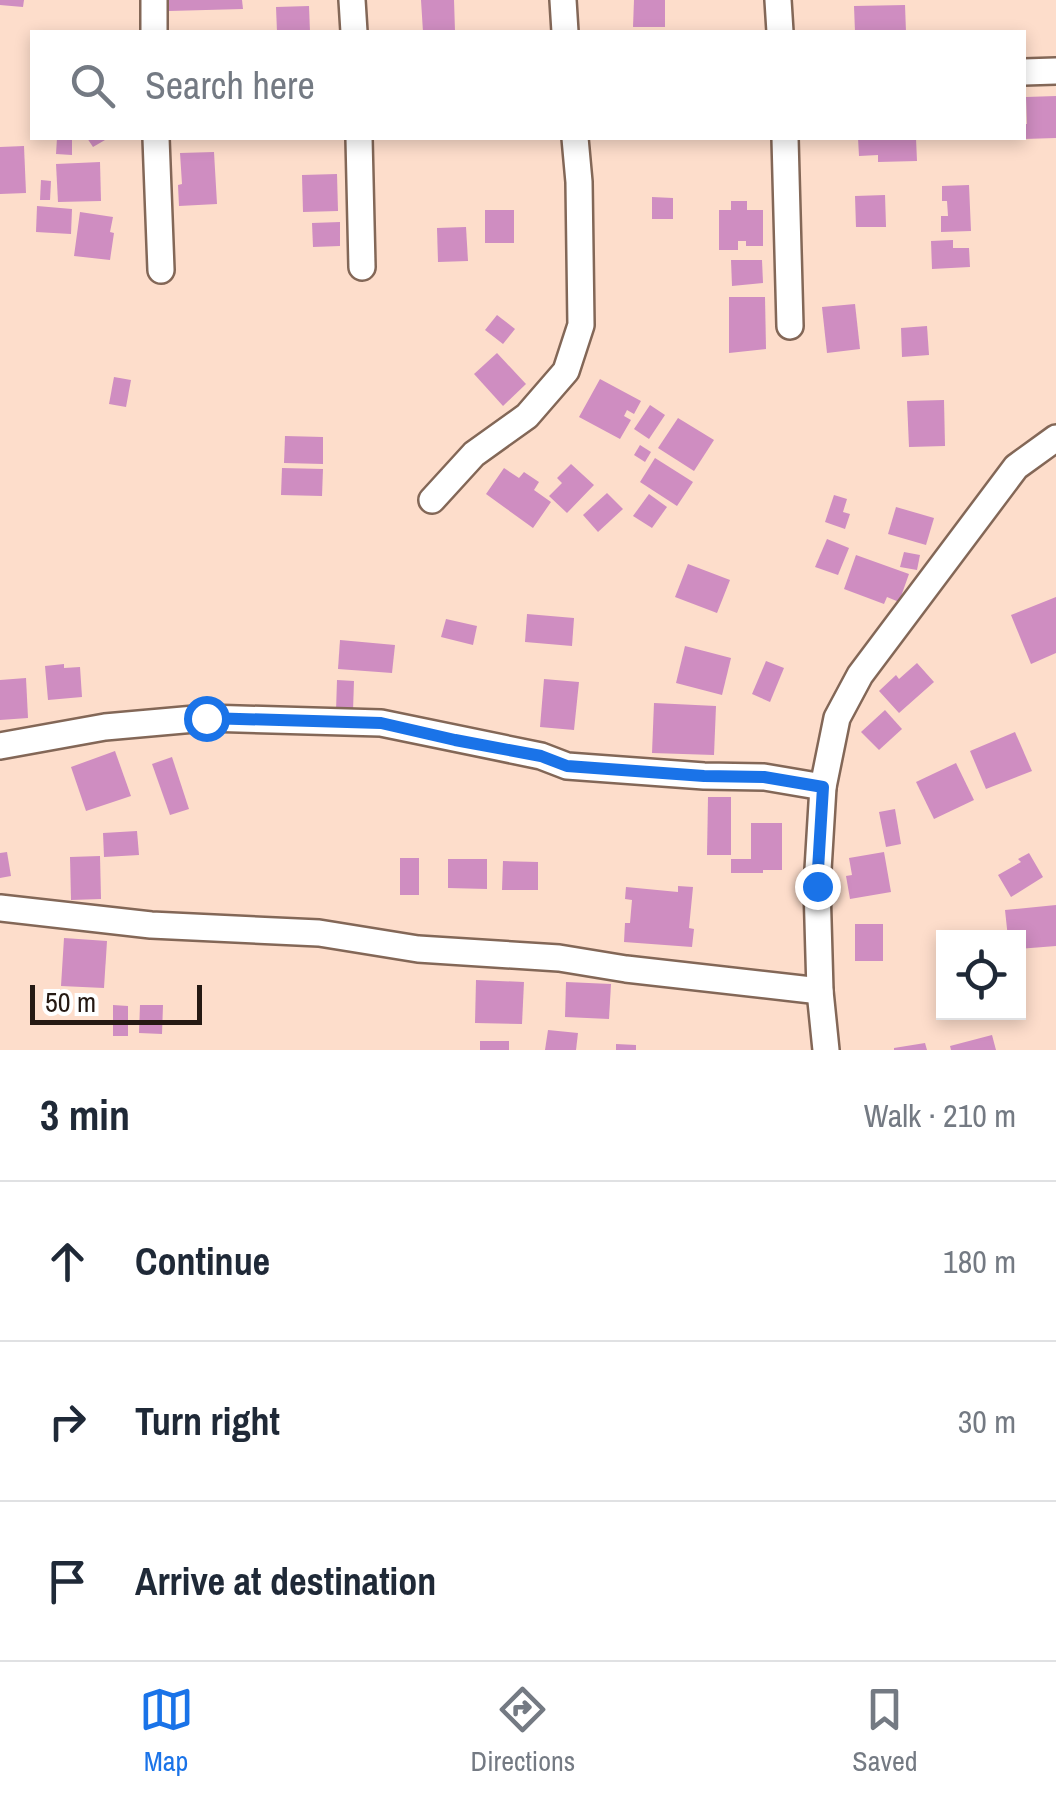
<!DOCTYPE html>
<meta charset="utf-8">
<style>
:root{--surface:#fff;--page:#f2f2f3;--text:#1f2937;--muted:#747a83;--line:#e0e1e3;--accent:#1a73e8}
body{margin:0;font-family:"Archivo Narrow",sans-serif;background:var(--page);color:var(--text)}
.controls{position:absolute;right:30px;bottom:30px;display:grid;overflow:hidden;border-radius:0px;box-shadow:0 5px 15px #0003}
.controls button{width:90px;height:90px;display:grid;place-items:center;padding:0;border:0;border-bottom:2px solid var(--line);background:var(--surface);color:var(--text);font:50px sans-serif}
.scale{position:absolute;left:30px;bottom:25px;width:172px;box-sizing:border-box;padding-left:10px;border:5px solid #251913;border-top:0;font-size:28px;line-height:35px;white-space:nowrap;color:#251913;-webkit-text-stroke:8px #fff;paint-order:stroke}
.stop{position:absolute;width:30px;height:30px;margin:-22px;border:8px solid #1a73e8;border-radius:50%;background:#fff}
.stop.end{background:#1a73e8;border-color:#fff;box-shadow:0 2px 10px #0008}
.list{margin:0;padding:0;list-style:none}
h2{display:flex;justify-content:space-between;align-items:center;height:130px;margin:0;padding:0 40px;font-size:42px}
h2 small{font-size:32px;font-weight:400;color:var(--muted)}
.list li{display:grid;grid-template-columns:65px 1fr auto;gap:30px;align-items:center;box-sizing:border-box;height:160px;padding:0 40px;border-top:2px solid var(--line)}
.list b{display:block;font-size:38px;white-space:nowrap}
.list em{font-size:32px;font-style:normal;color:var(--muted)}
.icon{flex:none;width:55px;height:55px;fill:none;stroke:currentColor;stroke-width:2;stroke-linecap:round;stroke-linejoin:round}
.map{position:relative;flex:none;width:1056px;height:1050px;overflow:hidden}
.search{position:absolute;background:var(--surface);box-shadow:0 5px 15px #0003;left:30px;right:30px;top:30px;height:110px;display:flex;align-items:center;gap:25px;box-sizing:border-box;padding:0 35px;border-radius:0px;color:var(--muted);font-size:38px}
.sheet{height:610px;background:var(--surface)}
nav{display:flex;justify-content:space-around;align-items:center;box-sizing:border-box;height:140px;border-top:2px solid var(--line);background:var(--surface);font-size:28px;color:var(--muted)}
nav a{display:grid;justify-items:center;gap:5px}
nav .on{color:var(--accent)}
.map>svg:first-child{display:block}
.building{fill:#cf8dc1}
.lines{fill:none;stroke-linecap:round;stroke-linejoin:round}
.minor-casing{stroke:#836757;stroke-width:30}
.minor{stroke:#fff;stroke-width:25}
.route{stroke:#1a73e8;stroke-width:12}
</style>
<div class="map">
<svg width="1056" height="1050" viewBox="0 0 1056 1050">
<rect width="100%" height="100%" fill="#fdddcb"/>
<g class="building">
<path d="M0 0H24L23 7 0 5Z"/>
<path d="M169 0H242L243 9 169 11Z"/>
<path d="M421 0H454L455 32H423Z"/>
<path d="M634 0H665V27H633Z"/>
<path d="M905 5 906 32H855L854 6Z"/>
<path d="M309 6 310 32H277L276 7Z"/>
<path d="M1056 96V138L1024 139V124H1027L1026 97Z"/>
<path d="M57 138H72V155L56 154Z"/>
<path d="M87 138H103L105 140 93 147Z"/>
<path d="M858 138H916L917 161 878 162V155L859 156Z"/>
<path d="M24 146 26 193 0 194V147Z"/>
<path d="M214 152 217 204 179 206 178 185 182 184 180 153Z"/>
<path d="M100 162 101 201 58 202 56 164Z"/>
<path d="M337 174 338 211 303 212 302 175Z"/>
<path d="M41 180 51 181 50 200H40Z"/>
<path d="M969 185 971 231 941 232V216H948L947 201H942V186Z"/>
<path d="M885 195 886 227H856L855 196Z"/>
<path d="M652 197 673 198V219H652Z"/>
<path d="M731 201H747V210H763V246H746V241H738V250H719V210H731Z"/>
<path d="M37 206 72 209 71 234 36 232Z"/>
<rect x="485" y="210" width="29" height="33"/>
<path d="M80 212 113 217 110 232 114 233 110 260 74 256Z"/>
<path d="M340 222V246L313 247 312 223Z"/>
<path d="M466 227 468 261 438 262 437 228Z"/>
<path d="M953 240V248H969L970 267 932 269 931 241Z"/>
<path d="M731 260H762L763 283 732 286Z"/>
<path d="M729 297H765L766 349 729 353Z"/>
<path d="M855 304 860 349 827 353 822 307Z"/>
<path d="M497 315 515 329 503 344 485 330Z"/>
<path d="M927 326 929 355 902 357 901 328Z"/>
<path d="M497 353 526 384 503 406 474 374Z"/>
<path d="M114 377 131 380 126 407 109 404Z"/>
<path d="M600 379 641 401 634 414 627 410 624 416 631 420 620 439 579 417Z"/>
<path d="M944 400 945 446 909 447 907 401Z"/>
<path d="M650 405 665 415 649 439 634 429Z"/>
<path d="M678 418 714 440 694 471 658 448Z"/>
<path d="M285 436 323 437V464L284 463Z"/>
<path d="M640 445 651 452 645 462 634 455Z"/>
<path d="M655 458 693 482 677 506 640 482Z"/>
<path d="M571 464 594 485 567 513 549 496 562 483 557 478Z"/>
<path d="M282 468 323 469 322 496 281 495Z"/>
<path d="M504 468 519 478 524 472 539 482 534 490 551 502 533 528 486 494Z"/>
<path d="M607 493 623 509 598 532 583 515Z"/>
<path d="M649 494 667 507 652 528 633 516Z"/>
<path d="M834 495 847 499 843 512 850 514 845 529 825 522Z"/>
<path d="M896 507 934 518 926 545 888 534Z"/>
<path d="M827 539 849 548 838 575 815 567Z"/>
<path d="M904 552 920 555 917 570 900 567Z"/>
<path d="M856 555 909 574 899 602 887 597 884 604 844 589Z"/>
<path d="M688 564 730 580 717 613 675 597Z"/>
<path d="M1056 597V653L1031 664 1011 615Z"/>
<path d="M527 614 574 618 572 646 525 642Z"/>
<path d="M446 619 477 626 473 645 441 637Z"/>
<path d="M340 640 395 645 392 673 338 669Z"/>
<path d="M685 646 731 658 722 695 676 683Z"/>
<path d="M766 661 784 668 770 702 752 694Z"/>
<path d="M917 663 934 682 899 713 879 691 896 675 899 679Z"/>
<path d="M64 664V668L80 667 82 697 48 700 45 666Z"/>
<path d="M26 678 28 718 0 720V680Z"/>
<path d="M544 679 579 682 574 730 540 727Z"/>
<path d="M337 680 354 681 353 711H336Z"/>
<path d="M654 703 716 706 714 755 652 753Z"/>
<path d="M885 710 902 729 879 750 861 732Z"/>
<path d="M1015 732 1032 771 986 789 970 751Z"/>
<path d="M115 751 131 796 86 811 71 767Z"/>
<path d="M172 757 189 809 170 815 152 764Z"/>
<path d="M956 763 974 800 934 819 916 782Z"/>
<path d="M708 797H731V855H707Z"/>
<path d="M895 809 901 844 886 847 879 812Z"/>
<path d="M751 823H782V870H763V873H731V859H751Z"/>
<path d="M137 831 139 855 104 857 103 833Z"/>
<path d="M7 852 11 876 0 878V853Z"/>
<path d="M884 852 891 892 850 899 846 876 852 875 849 858Z"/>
<path d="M1029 853 1043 877 1011 897 998 875 1021 862 1018 859Z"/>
<path d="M100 856 101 899 71 900 70 857Z"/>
<rect x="400" y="858" width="19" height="37"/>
<path d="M448 859H487V889L448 888Z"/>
<path d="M503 861 538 862V890H502Z"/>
<path d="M678 886 693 887 689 928 694 929 692 947 624 942 625 923H630L632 900 625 899 626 887 678 892Z"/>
<path d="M1056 905V946L1018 949V938H1008L1005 910Z"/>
<rect x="855" y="924" width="28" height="37"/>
<path d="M64 938 107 941 104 988 61 986Z"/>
<path d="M476 980 524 982 522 1024 475 1023Z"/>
<path d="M566 982 611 984 609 1019 565 1017Z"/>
<path d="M113 1005 128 1006V1036H113Z"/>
<path d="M140 1005H163L162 1034 139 1033Z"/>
<path d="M548 1030 578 1033 576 1050H545Z"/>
<path d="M992 1035 996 1050H951L950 1046Z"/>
<rect x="480" y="1041" width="29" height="9"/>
<path d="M925 1043 927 1050H894V1048Z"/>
<path d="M616 1044 636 1045V1050H616Z"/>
</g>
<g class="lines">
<g class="minor-casing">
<g id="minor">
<path d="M154 0V32"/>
<path d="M352 0 354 32"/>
<path d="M563 0 565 32"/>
<path d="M778 0 780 32"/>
<path d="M1024 72 1056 71"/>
<path d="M156 138 161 270"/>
<path d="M359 138 362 267"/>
<path d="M785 138 790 326"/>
<path d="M432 500 474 454 527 416 566 371 581 325 579 182 575 138"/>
<path d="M0 746 105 727 206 718 381 723 541 756 567 766 704 776 764 777 823 787"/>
<path d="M0 908 151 925 319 933 418 949 559 958 626 969 820 991"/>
<path d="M826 1050 820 991 817 886 823 787 837 718 860 675 1016 467 1056 438"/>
</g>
</g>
<use href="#minor" class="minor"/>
</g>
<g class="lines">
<path class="route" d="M206 718 381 723 455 740 541 756 567 766 704 776 764 777 823 787 817 886"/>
</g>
</svg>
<div class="controls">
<button><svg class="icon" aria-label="locate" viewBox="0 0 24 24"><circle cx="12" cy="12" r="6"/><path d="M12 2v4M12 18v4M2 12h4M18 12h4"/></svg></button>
</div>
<div class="scale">50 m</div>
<div class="stop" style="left:206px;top:718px"></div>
<div class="stop end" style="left:817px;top:886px"></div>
<div class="search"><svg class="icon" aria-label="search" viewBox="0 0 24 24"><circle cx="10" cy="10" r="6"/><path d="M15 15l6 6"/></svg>Search here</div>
</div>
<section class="sheet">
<h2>3 min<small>Walk · 210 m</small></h2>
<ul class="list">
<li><svg class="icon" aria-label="ahead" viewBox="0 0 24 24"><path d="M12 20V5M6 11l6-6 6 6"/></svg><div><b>Continue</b></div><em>180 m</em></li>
<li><svg class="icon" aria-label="right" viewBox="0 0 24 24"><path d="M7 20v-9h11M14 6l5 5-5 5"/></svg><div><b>Turn right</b></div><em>30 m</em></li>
<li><svg class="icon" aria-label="arrive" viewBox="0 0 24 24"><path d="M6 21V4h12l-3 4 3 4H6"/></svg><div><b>Arrive at destination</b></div></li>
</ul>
</section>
<nav>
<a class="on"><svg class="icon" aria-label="map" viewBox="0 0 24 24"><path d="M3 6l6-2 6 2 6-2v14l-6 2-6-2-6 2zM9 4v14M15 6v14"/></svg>Map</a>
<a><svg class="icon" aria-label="directions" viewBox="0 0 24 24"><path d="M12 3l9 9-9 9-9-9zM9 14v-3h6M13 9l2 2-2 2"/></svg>Directions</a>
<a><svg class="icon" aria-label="saved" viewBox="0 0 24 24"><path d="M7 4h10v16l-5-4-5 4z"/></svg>Saved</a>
</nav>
